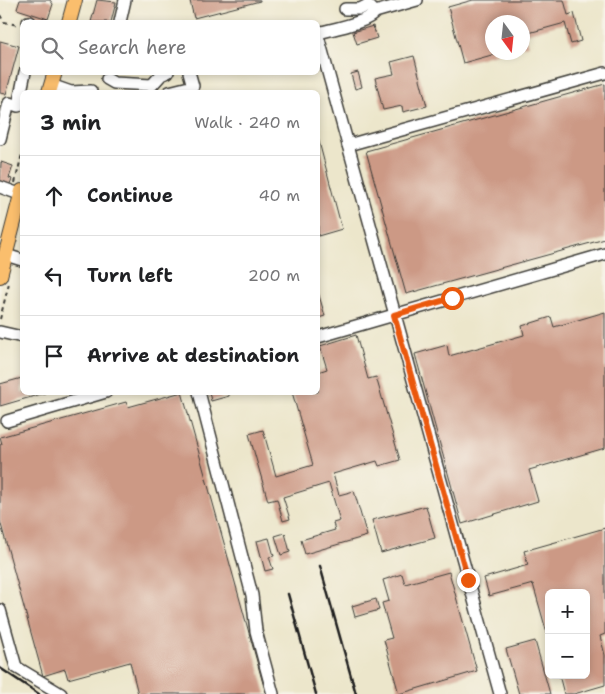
<!DOCTYPE html>
<meta charset="utf-8">
<style>
:root{--surface:#fff;--page:#f6f6f6;--text:#202124;--muted:#757577;--line:#e0e0e0}
body{margin:0;font-family:"Shantell Sans",sans-serif;background:var(--page);color:var(--text)}
.controls{position:absolute;right:15px;bottom:15px;display:grid;overflow:hidden;border-radius:8px;box-shadow:0 2px 8px #0003}
.controls button{width:45px;height:45px;display:grid;place-items:center;padding:0;border:0;border-bottom:1px solid var(--line);background:var(--surface);color:var(--text);font:25px sans-serif}
.compass{position:absolute;left:485px;top:15px;width:45px;height:45px;border-radius:50%;background:var(--surface);box-shadow:0 2px 8px #0003;rotate:165deg}
.stop{position:absolute;width:15px;height:15px;margin:-11px;border:4px solid #ea580c;border-radius:50%;background:#fff}
.stop.end{background:#ea580c;border-color:#fff;box-shadow:0 1px 5px #0008}
.list{margin:0;padding:0;list-style:none}
h2{display:flex;justify-content:space-between;align-items:center;height:65px;margin:0;padding:0 20px;font-size:21px}
h2 small{font-size:16px;font-weight:400;color:var(--muted)}
.list li{display:grid;grid-template-columns:32px 1fr auto;gap:15px;align-items:center;box-sizing:border-box;height:80px;padding:0 20px;border-top:1px solid var(--line)}
.list b{display:block;font-size:19px;white-space:nowrap}
.list em{font-size:16px;font-style:normal;color:var(--muted)}
.icon{flex:none;width:28px;height:28px;fill:none;stroke:currentColor;stroke-width:2;stroke-linecap:round;stroke-linejoin:round}
.map{position:relative;flex:none;width:605px;height:694px;overflow:hidden}
.search{position:absolute;background:var(--surface);box-shadow:0 2px 8px #0003;left:20px;top:20px;width:300px;height:55px;display:flex;align-items:center;gap:12px;box-sizing:border-box;padding:0 18px;border-radius:8px;color:var(--muted);font-size:19px}
.panel{position:absolute;background:var(--surface);box-shadow:0 2px 8px #0003;left:20px;top:90px;width:300px;height:305px;border-radius:8px}
.map>svg:first-child{display:block}
.building{fill:#cc9985}
.lines{fill:none;stroke-linecap:round;stroke-linejoin:round}
.minor-casing{stroke:#3b3a36;stroke-width:14}
.major-casing{stroke:#3b3a36;stroke-width:16}
.path{stroke:#3b3a36;stroke-width:2;stroke-dasharray:4 4;stroke-linecap:butt}
.minor{stroke:#fff;stroke-width:11}
.major{stroke:#fabe6d;stroke-width:14}
.rail{stroke:#1c1c1c;stroke-width:2.5}
.route{stroke:#ea580c;stroke-width:6}
</style>
<div class="map">
<svg width="605" height="694" viewBox="0 0 605 694">
<rect width="100%" height="100%" fill="#f7f3e8"/>
<filter id="ink" filterUnits="userSpaceOnUse"><feTurbulence type="fractalNoise" baseFrequency=".02" numOctaves="2"/><feDisplacementMap in="SourceGraphic" scale="10" xChannelSelector="R" yChannelSelector="G"/><feConvolveMatrix kernelMatrix="1 2 1 2 8 2 1 2 1" color-interpolation-filters="sRGB"/></filter>
<filter id="wash" filterUnits="userSpaceOnUse"><feTurbulence type="fractalNoise" baseFrequency=".0096" numOctaves="4" result="noise"/><feDisplacementMap in="SourceGraphic" scale="20" xChannelSelector="R" yChannelSelector="G"/><feGaussianBlur stdDeviation="1.12" result="paint"/><feColorMatrix in="noise" values="0 0 0 0 0 0 0 0 0 0 0 0 0 0 0 0 0 1.4 0 .05"/><feComposite in="paint" operator="in"/></filter>
<g filter="url(#wash)">
<rect width="100%" height="100%" fill="#ece6cb"/>
<g id="blocks">
<g class="building">
<path d="M20 0H50L53 4 48 19 17 9Z"/>
<path d="M97 0 116 2 111 22H91Z"/>
<path d="M195 0H260V1L194 18 190 1Z"/>
<path d="M473 0H564L568 15 574 13 581 41 571 44 565 23 525 34 528 45 522 47V22H492V52L499 53 463 63 448 7Z"/>
<path d="M373 26 377 38 357 44 353 32Z"/>
<path d="M0 41 19 46 6 94 0 93Z"/>
<path d="M414 56 427 106 403 112 402 106 383 110 375 78 394 74 391 62Z"/>
<path d="M358 72 362 87 355 89 351 74Z"/>
<path d="M605 84V239L406 294 366 151Z"/>
<path d="M318 138 342 229 318 236Z"/>
<path d="M1 162 13 166 9 178 12 179 9 186 0 184Z"/>
<path d="M318 292 325 316 318 318Z"/>
<path d="M605 312V448L529 470 538 501 462 524 415 354 447 345 449 356 524 335 522 326 551 317 554 327Z"/>
<path d="M356 335 368 379 376 377 400 460 379 466 377 461 333 474 339 495 354 491 367 536 305 554 301 540 335 530 333 523 340 521 329 483 283 497 290 519 283 521 277 499 268 501 249 434 263 430 276 476 313 465 292 392H318V372L327 369 320 346Z"/>
<path d="M22 378V392L45 393 0 406V384Z"/>
<path d="M182 392 266 694H138L130 662 68 679 65 669 43 676 0 521V445L2 444 0 437 126 402 128 407Z"/>
<path d="M209 392H233V393L229 394V396L211 401Z"/>
<path d="M426 506 435 538 381 553 372 520Z"/>
<path d="M605 528V634L600 636 605 655V685L574 694H564L559 675H586V593H549L548 637 533 584 489 596 484 578 528 565 524 551Z"/>
<path d="M285 533 290 552 281 555 275 536Z"/>
<path d="M269 538 274 556 269 557 273 569 265 571 257 541Z"/>
<path d="M449 572 477 671 399 694 384 640 392 638 382 603 389 601 383 580 402 574 405 584Z"/>
<path d="M376 599 379 610 355 617 352 606Z"/>
<path d="M535 641 550 694H519L506 649Z"/>
</g>
</g>
</g>
<g filter="url(#ink)">
<use href="#blocks" fill-opacity="0" stroke="#3b3a36" stroke-width="1"/>
<g class="lines">
<g class="minor-casing">
<g id="minor">
<path d="M375 12 417 0"/>
<path d="M28 22H30"/>
<path d="M120 22 125 0"/>
<path d="M318 33C332 29 368 23 375 12L368 5 360 9H345"/>
<path d="M318 36 348 145 605 73"/>
<path d="M107 79 114 83 152 85"/>
<path d="M51 85 71 92 91 91"/>
<path d="M152 85 161 75 168 72"/>
<path d="M169 92 193 86 189 72"/>
<path d="M0 139 9 103 18 106 25 72"/>
<path d="M348 145 500 694"/>
<path d="M0 187 22 195"/>
<path d="M6 255 22 260"/>
<path d="M0 332 22 337"/>
<path d="M318 337 605 254"/>
<path d="M199 392 252 595 256 631 273 694"/>
<path d="M7 421 106 392"/>
<path d="M0 610 16 667 61 694"/>
</g>
</g>
<g class="major-casing">
<g id="major">
<path d="M69 22 75 0"/>
<path d="M49 92 55 72"/>
<path d="M0 276 22 191"/>
</g>
</g>
<g class="path">
<path d="M0 15 4 22 18 25"/>
<path d="M15 183 22 154"/>
<path d="M0 319 9 283"/>
</g>
<use href="#minor" class="minor"/>
<use href="#major" class="major"/>
<g class="rail">
<path d="M320 566 356 694"/>
<path d="M288 594 316 694"/>
<path d="M0 668 39 694"/>
</g>
</g>
</g>
<g class="lines" filter="url(#ink)">
<path class="route" d="M452 298 394 315 468 580"/>
</g>
</svg>
<div class="controls">
<button>+</button>
<button>−</button>
</div>
<svg class="compass" viewBox="-18 -18 36 36"><path d="M0-13l5 13h-10z" fill="#e53935"/><path d="M0 13l5-13h-10z" fill="#757577"/></svg>
<div class="stop" style="left:452px;top:298px"></div>
<div class="stop end" style="left:468px;top:580px"></div>
<div class="search"><svg class="icon" aria-label="search" viewBox="0 0 24 24"><circle cx="10" cy="10" r="6"/><path d="M15 15l6 6"/></svg>Search here</div>
<section class="panel">
<h2>3 min<small>Walk · 240 m</small></h2>
<ul class="list">
<li><svg class="icon" aria-label="ahead" viewBox="0 0 24 24"><path d="M12 20V5M6 11l6-6 6 6"/></svg><div><b>Continue</b></div><em>40 m</em></li>
<li><svg class="icon" aria-label="left" viewBox="0 0 24 24"><path d="M17 20v-9H6M10 6l-5 5 5 5"/></svg><div><b>Turn left</b></div><em>200 m</em></li>
<li><svg class="icon" aria-label="arrive" viewBox="0 0 24 24"><path d="M6 21V4h12l-3 4 3 4H6"/></svg><div><b>Arrive at destination</b></div></li>
</ul>
</section>
</div>
